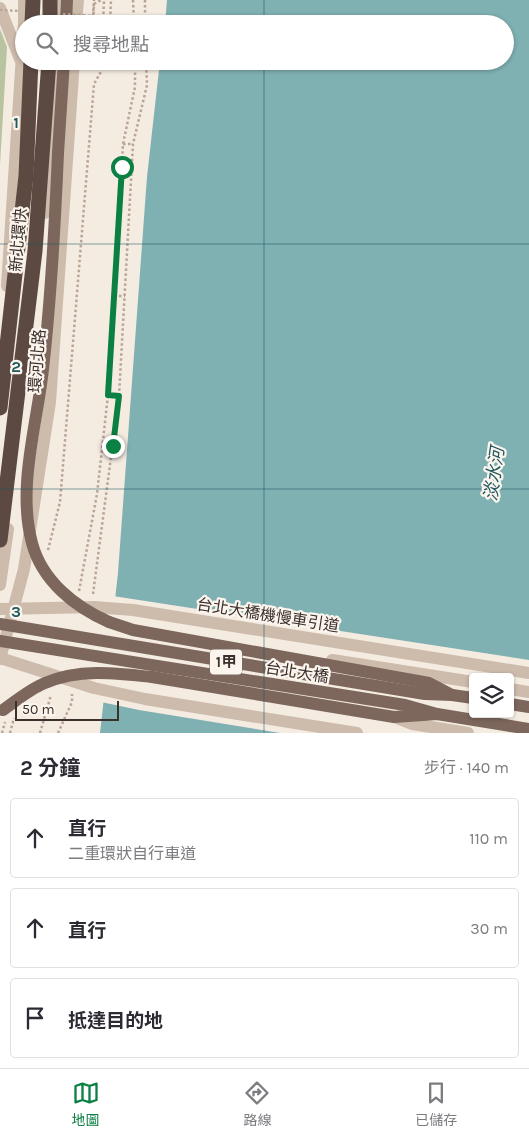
<!DOCTYPE html>
<html lang="zh-TW">
<meta charset="utf-8">
<style>
:root{--surface:#fff;--page:#f2f2f3;--text:#2b2b33;--muted:#7c7c81;--line:#e1e1e2;--accent:#0b8043}
body{margin:0;font-family:Karla,"Noto Sans TC",sans-serif;background:var(--page);color:var(--text)}
.controls{position:absolute;right:15px;bottom:15px;display:grid;overflow:hidden;border-radius:5px;box-shadow:0 1px 4px #0004}
.controls button{width:45px;height:45px;display:grid;place-items:center;padding:0;border:0;border-bottom:1px solid var(--line);background:var(--surface);color:var(--text);font:25px sans-serif}
.scale{position:absolute;left:15px;bottom:12px;width:104px;box-sizing:border-box;padding-left:5px;border:2px solid #3b302b;border-top:0;font-size:14px;line-height:18px;white-space:nowrap;color:#3b302b;-webkit-text-stroke:4px #fbf5ee;paint-order:stroke}
.stop{position:absolute;width:15px;height:15px;margin:-11px;border:4px solid #0b8043;border-radius:50%;background:#fff}
.stop.end{background:#0b8043;border-color:#fff;box-shadow:0 1px 5px #0008}
.list{margin:0;padding:0;list-style:none}
h2{display:flex;justify-content:space-between;align-items:center;height:65px;margin:0;padding:0 20px;font-size:21px}
h2 small{font-size:16px;font-weight:400;color:var(--muted)}
.list li{display:grid;grid-template-columns:32px 1fr auto;gap:15px;align-items:center;box-sizing:border-box;height:80px;margin:0 10px 10px;padding:0 10px;border:1px solid var(--line);border-radius:5px}
.list b{display:block;font-size:19px;white-space:nowrap}
.list p{margin:0;font-size:16px;white-space:nowrap;color:var(--muted)}
.list em{font-size:16px;font-style:normal;color:var(--muted)}
.icon{flex:none;width:28px;height:28px;fill:none;stroke:currentColor;stroke-width:2;stroke-linecap:round;stroke-linejoin:round}
.map{position:relative;flex:none;width:529px;height:733px;overflow:hidden}
.search{position:absolute;background:var(--surface);box-shadow:0 1px 4px #0004;left:15px;right:15px;top:15px;height:55px;display:flex;align-items:center;gap:12px;box-sizing:border-box;padding:0 18px;border-radius:28px;color:var(--muted);font-size:19px}
.sheet{height:335px;background:var(--surface)}
nav{display:flex;justify-content:space-around;align-items:center;box-sizing:border-box;height:70px;border-top:1px solid var(--line);background:var(--surface);font-size:14px;color:var(--muted)}
nav a{display:grid;justify-items:center;gap:2px}
nav .on{color:var(--accent)}
.map>svg:first-child{display:block}
.green{fill:#b8c4a0}
.water{fill:#7fb0b2;fill-rule:evenodd}
.pier{fill:#f4ebe1;fill-rule:evenodd}
.lines{fill:none;stroke-linecap:round;stroke-linejoin:round}
.path{stroke:#b9a596;stroke-width:2.5;stroke-dasharray:2.5 2.5;stroke-linecap:butt}
.minor{stroke:#cdbbac;stroke-width:12}
.major{stroke:#7d675c;stroke-width:12}
.highway{stroke:#5c4a42;stroke-width:15}
.path-bridge{stroke:#b9a596;stroke-width:2.5;stroke-dasharray:2.5 2.5;stroke-linecap:butt}
.minor-bridge{stroke:#cdbbac;stroke-width:12}
.major-bridge{stroke:#7d675c;stroke-width:12}
.highway-bridge{stroke:#5c4a42;stroke-width:15}
.route{stroke:#0b8043;stroke-width:6}
.grid{fill:none;stroke:#1f5a5e;stroke-width:1;stroke-opacity:0.55}
.labels{text-anchor:middle;dominant-baseline:central;stroke-width:4.5;stroke-linejoin:round;paint-order:stroke}
.shield{fill:#fbf5ee;stroke:#756b66;stroke-width:1}
.shield-label{font-size:15px;font-weight:bold;fill:#3b302b}
.street-label{font-size:16px;fill:#3b302b;stroke:#fbf5ee}
.water-label{font-size:18px;font-style:italic;fill:#1f5a5e;stroke:#fbf5ee}
.grid-label{font-size:16px;text-anchor:middle;font-weight:bold;fill:#1f5a5e;stroke:#fbf5ee;stroke-width:4.5;stroke-linejoin:round;paint-order:stroke}
</style>
<div class="map">
<svg width="529" height="733" viewBox="0 0 529 733">
<rect width="100%" height="100%" fill="#f4ebe1"/>
<path class="green" d="M0 29 7 47 0 165Z"/>
<path class="water" d="M167 0H529V733H100L118 573 147 177 160 61H505V24H165ZM473 677H510V714H473Z"/>
<path class="pier" d="M113 596 529 660V733H280L139 710 101 702ZM473 677H510V714H473Z"/>
<g class="lines">
<g class="path">
<path d="M133 0 134 24"/>
<path d="M145 0V24"/>
<path d="M93 24 94 4 101 0"/>
<path d="M103 24 104 0"/>
<path d="M110 24 111 0"/>
<path d="M123 144H133"/>
<path d="M114 296H125"/>
<path d="M108 395 119 396"/>
<path d="M48 550 60 502 94 84 107 61"/>
<path d="M79 591 97 494 108 395 123 144 135 87V61"/>
<path d="M93 594 119 396 133 144 147 85 146 61"/>
<path d="M2 733 5 722"/>
<path d="M10 733 14 718"/>
<path d="M40 733 51 695"/>
<path d="M58 733 72 702V694"/>
</g>
<g class="minor">
<path d="M0 8 20 59"/>
<path d="M24 24V0"/>
<path d="M57 24 58 0"/>
<path d="M76 24 78 0"/>
<path d="M45 213 56 61"/>
<path d="M7 286 24 24"/>
<path d="M0 585 8 529"/>
<path d="M0 659 24 569 50 402 74 61"/>
<path d="M332 660 473 682"/>
<path d="M510 689 529 692"/>
<path d="M394 717 412 724 468 733"/>
</g>
<g class="major">
<path d="M66 24 67 0"/>
<path d="M58 153 64 61"/>
<path d="M109 622 133 630 429 683 452 695 473 698"/>
<path d="M152 677 394 717 437 714 529 729"/>
<path d="M510 704 529 707"/>
</g>
<path class="highway" d="M0 408 26 176 31 61"/>
<g class="path-bridge">
<path d="M0 10 20 11"/>
<path d="M63 14 93 16 94 0"/>
</g>
<g class="minor-bridge">
<path d="M0 609 94 607 133 610 529 673"/>
<path d="M0 658 94 688 145 699 357 733"/>
</g>
<g class="major-bridge">
<path d="M58 153C55 225 51 298 43 369 37 425 17 487 32 543 42 581 75 607 109 622"/>
<path d="M0 624 425 694 452 695"/>
<path d="M0 641 405 705 437 714"/>
<path d="M3 710C17 700 30 689 45 683 79 668 117 673 152 677"/>
</g>
<g class="highway-bridge">
<path d="M32 24 33 0"/>
<path d="M50 24V0"/>
<path d="M0 540 35 251 49 61"/>
</g>
</g>
<g class="lines">
<path class="route" d="M113 446 119 396 108 395 122 167"/>
</g>
<path class="grid" d="M264 0V24M264 61V733M0 244H529M0 489H529"/>
<g class="labels">
<rect class="shield" x="210" y="649.5" width="32" height="25" rx="4"/>
<g class="shield-label">
<text x="226" y="662">1甲</text>
</g>
<g class="street-label">
<text transform="translate(18 240) rotate(-85)">新北環快</text>
<text transform="translate(37 361) rotate(-85)">環河北路</text>
<text transform="translate(268 615) rotate(9)">台北大橋機慢車引道</text>
<text transform="translate(297 672) rotate(9)">台北大橋</text>
</g>
<g class="water-label">
<text transform="translate(494 474) rotate(-82)">淡水河</text>
</g>
</g>
<g class="grid-label">
<text x="16" y="128">1</text>
<text x="16" y="372">2</text>
<text x="16" y="617">3</text>
</g>
</svg>
<div class="controls">
<button><svg class="icon" aria-label="layers" viewBox="0 0 24 24"><path d="M12 4l9 5-9 5-9-5zM3 14l9 5 9-5"/></svg></button>
</div>
<div class="scale">50 m</div>
<div class="stop" style="left:122px;top:167px"></div>
<div class="stop end" style="left:113px;top:446px"></div>
<div class="search"><svg class="icon" aria-label="search" viewBox="0 0 24 24"><circle cx="10" cy="10" r="6"/><path d="M15 15l6 6"/></svg>搜尋地點</div>
</div>
<section class="sheet">
<h2>2 分鐘<small>步行 · 140 m</small></h2>
<ul class="list">
<li><svg class="icon" aria-label="ahead" viewBox="0 0 24 24"><path d="M12 20V5M6 11l6-6 6 6"/></svg><div><b>直行</b><p>二重環狀自行車道</p></div><em>110 m</em></li>
<li><svg class="icon" aria-label="ahead" viewBox="0 0 24 24"><path d="M12 20V5M6 11l6-6 6 6"/></svg><div><b>直行</b></div><em>30 m</em></li>
<li><svg class="icon" aria-label="arrive" viewBox="0 0 24 24"><path d="M6 21V4h12l-3 4 3 4H6"/></svg><div><b>抵達目的地</b></div></li>
</ul>
</section>
<nav>
<a class="on"><svg class="icon" aria-label="map" viewBox="0 0 24 24"><path d="M3 6l6-2 6 2 6-2v14l-6 2-6-2-6 2zM9 4v14M15 6v14"/></svg>地圖</a>
<a><svg class="icon" aria-label="directions" viewBox="0 0 24 24"><path d="M12 3l9 9-9 9-9-9zM9 14v-3h6M13 9l2 2-2 2"/></svg>路線</a>
<a><svg class="icon" aria-label="saved" viewBox="0 0 24 24"><path d="M7 4h10v16l-5-4-5 4z"/></svg>已儲存</a>
</nav>
